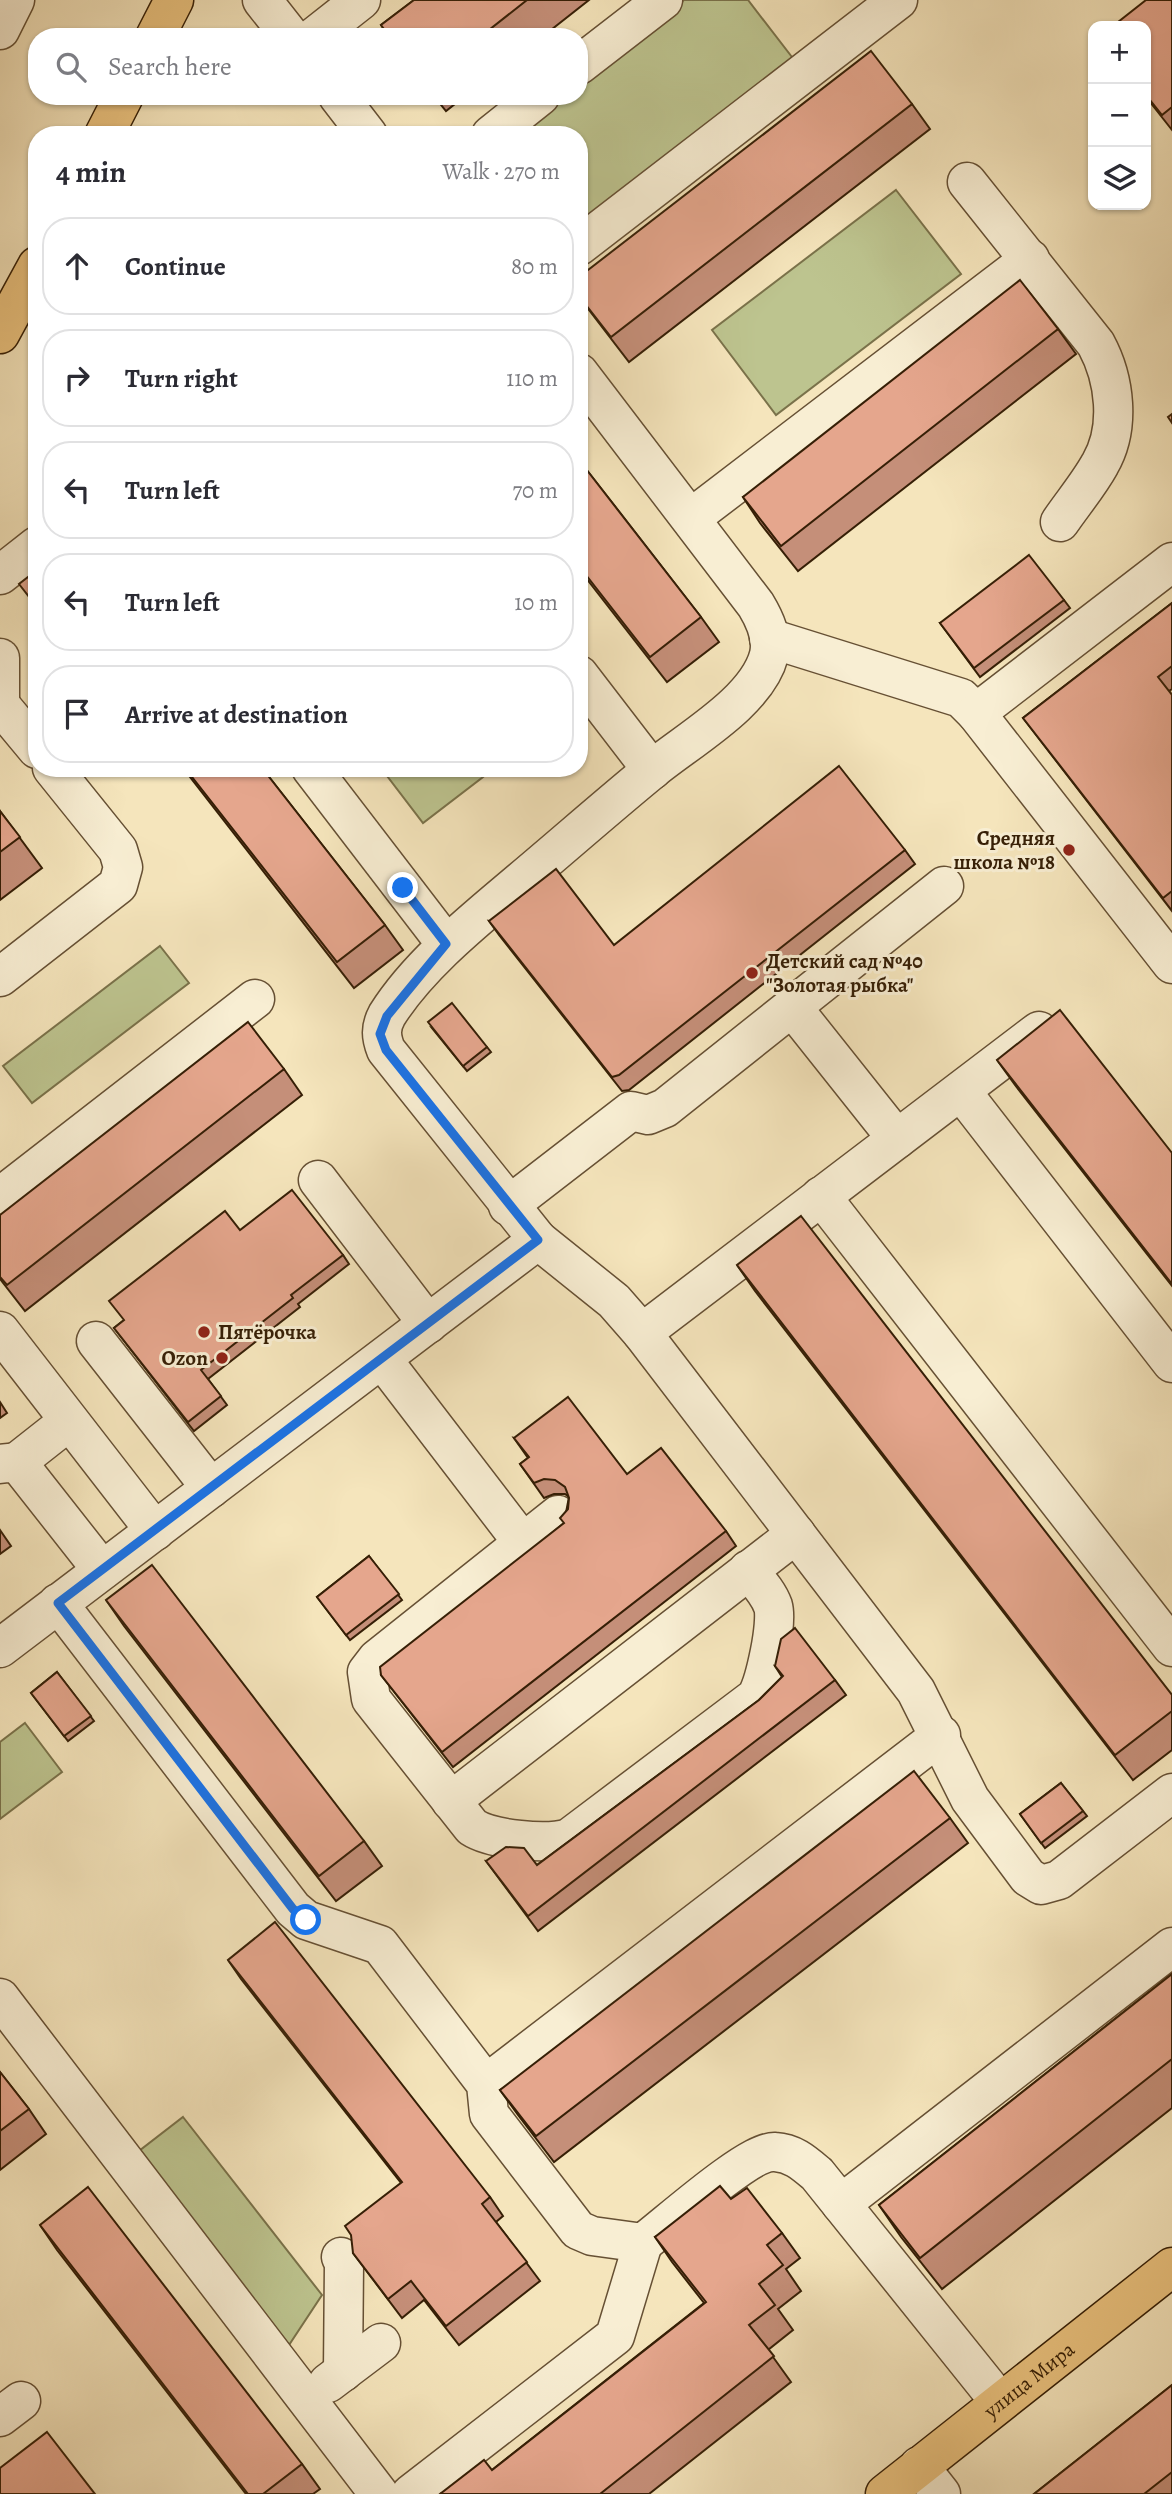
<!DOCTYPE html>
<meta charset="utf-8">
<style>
:root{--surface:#fff;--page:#f2f2f3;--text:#2b2b33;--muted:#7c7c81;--line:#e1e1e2}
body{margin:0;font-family:Alegreya,serif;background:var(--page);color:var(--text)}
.controls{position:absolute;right:21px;top:21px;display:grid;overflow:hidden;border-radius:14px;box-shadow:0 2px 5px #0004}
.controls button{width:63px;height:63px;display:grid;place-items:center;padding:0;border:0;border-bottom:2px solid var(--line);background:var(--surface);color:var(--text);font:35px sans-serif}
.stop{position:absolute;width:21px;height:21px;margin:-16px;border:5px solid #1a73e8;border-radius:50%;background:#fff}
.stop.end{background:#1a73e8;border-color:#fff;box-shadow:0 2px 7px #0008}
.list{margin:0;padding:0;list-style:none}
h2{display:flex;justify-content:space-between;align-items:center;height:91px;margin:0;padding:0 28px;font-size:30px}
h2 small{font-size:23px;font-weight:400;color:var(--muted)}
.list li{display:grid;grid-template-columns:46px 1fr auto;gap:21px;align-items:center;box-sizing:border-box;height:98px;margin:0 14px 14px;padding:0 14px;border:2px solid var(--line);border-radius:28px}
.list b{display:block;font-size:26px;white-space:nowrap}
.list em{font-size:23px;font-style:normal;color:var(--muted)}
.icon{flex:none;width:38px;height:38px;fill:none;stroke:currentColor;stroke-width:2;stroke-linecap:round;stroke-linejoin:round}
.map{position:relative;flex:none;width:1172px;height:2494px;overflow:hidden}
.search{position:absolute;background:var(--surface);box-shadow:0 2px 5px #0004;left:28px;top:28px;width:560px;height:77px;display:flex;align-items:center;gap:18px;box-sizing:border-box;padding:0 24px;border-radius:28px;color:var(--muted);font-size:26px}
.panel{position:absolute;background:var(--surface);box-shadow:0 2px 5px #0004;left:28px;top:126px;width:560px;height:651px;border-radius:28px}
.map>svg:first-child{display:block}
.green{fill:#bdc48f;stroke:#7a724a;stroke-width:2}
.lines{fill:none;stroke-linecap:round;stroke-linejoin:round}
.minor-casing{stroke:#665034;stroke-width:41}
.major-casing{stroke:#361f06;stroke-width:41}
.minor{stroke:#f8eed3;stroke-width:38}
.major{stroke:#eac27e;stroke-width:38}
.wall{fill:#c58f79;stroke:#361f06;stroke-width:2}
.building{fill:#e5a68d;stroke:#361f06;stroke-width:2}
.route{stroke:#1a73e8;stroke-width:9}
.poi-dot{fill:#8f2418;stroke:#f8eed3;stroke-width:2.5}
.labels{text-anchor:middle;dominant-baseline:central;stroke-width:6;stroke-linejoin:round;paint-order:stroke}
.poi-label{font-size:21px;font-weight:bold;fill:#361f06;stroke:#f8eed3;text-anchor:end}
.street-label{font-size:21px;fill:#361f06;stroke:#f8eed3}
</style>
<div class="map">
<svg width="1172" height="2494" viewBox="0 0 1172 2494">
<rect width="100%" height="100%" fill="#f5e5bc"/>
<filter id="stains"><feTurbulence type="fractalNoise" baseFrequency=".00286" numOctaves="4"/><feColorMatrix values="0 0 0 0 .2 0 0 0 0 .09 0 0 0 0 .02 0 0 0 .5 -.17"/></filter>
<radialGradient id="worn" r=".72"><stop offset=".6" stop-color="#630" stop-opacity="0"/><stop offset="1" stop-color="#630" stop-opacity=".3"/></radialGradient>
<g class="green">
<path d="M684 0H748L795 61 579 226V135H509L559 96H579V81Z"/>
<path d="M896 190 961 274 776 415 712 330Z"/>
<path d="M381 768H476L483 777 423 823Z"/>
<path d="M160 946 189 983 32 1103 3 1066Z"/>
<path d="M25 1723 62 1772 0 1819V1742Z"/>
<path d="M183 2117 322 2295 289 2345 139 2151Z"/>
</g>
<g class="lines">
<g class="minor-casing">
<g id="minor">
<path d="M262 0 291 37"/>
<path d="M0 30 15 0"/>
<path d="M314 37 361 0"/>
<path d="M579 65 663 0"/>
<path d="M338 96 368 135"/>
<path d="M491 135 540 96"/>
<path d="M967 182 1096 344C1115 379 1121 428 1100 464 1089 484 1073 503 1060 522"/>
<path d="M579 246 898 0"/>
<path d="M579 373 756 605C765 620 773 637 769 655 757 702 688 740 653 769 609 805 566 843 522 880 476 919 419 964 387 1015 380 1028 381 1037 386 1050L538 1240 614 1301 642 1333 916 1691 970 1799 1028 1877 1041 1885 1059 1880 1172 1793"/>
<path d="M691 518 1030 259"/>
<path d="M0 575 37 546"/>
<path d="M769 638 961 698 976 713 1172 562"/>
<path d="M0 658V713"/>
<path d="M579 675 652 770"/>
<path d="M2 707 37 749"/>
<path d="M976 713 1172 964"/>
<path d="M311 768 446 944"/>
<path d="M0 977 118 885 123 867 118 850 52 768"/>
<path d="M792 1007 897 1139"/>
<path d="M961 1091 1172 1363"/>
<path d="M318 1180 428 1324"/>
<path d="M821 1196 1172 1647"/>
<path d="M0 1197 255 999"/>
<path d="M508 1206 631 1111 648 1115 665 1108 944 886"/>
<path d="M0 1331 155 1531"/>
<path d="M642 1333 1039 1031"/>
<path d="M96 1341 211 1488"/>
<path d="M382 1359 523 1543"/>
<path d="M17 1462 69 1421"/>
<path d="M0 1464 17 1462 102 1570"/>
<path d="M558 1515 377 1659 367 1672 371 1699 472 1827C492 1840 547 1845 569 1838L756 1697C765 1682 778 1623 773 1606 768 1592 757 1581 748 1570"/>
<path d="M58 1603 293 1909 306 1920 380 1945 486 2084 489 2114 578 2230 592 2236 643 2243C667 2225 750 2150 775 2152 793 2153 804 2163 817 2174L1000 2402"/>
<path d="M0 1648 538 1240"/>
<path d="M451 1801 796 1534"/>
<path d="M0 1998 379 2494"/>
<path d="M486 2084 941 1735"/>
<path d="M841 2204 1172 1947"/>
<path d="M341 2257 344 2263 343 2372"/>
<path d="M328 2383 381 2343"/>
<path d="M0 2417 21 2401"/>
<path d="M919 2466 941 2494"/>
<path d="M411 2494 615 2336 643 2243"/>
</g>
</g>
<g class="major-casing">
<g id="major">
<path d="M155 37 174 0"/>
<path d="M104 135 124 96"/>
<path d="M0 334 37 266"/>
<path id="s1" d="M885 2494 1172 2267"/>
</g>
</g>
<use href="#minor" class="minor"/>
<use href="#major" class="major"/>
</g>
<g class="wall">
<path d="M414 0H589L542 37H389L381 25Z"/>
<path d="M1172 0V130L1146 97V26Z"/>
<path d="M434 96H465L446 111Z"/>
<path d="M912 104 930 129 629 362 579 297V277Z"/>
<path d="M1058 329 1076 354 798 571 760 523 743 497Z"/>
<path d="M579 460 701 617 719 642 667 682 579 569Z"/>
<path d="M1064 600 1070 608 980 677 940 623Z"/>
<path d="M1172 603V689L1169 691 1172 695V911L1023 718Z"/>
<path d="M183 768H262L385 925 403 950 354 988Z"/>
<path d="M0 811 42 868 0 900Z"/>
<path d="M905 850 915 864 629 1090 622 1091 499 935 489 921 614 945Z"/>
<path d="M432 1028 487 1047 491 1052 467 1071Z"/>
<path d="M997 1060 1172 1153V1286L1015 1085Z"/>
<path d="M284 1069 302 1095 25 1311 0 1279V1215Z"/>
<path d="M240 1230 343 1255 349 1264 298 1304 300 1307 208 1379 227 1405 194 1431 114 1328Z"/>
<path d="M737 1265 1172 1695V1750L1133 1780 755 1291Z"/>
<path d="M0 1402 7 1413 0 1418Z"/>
<path d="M514 1438 627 1474 726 1531 736 1546 453 1767 381 1675 564 1523 569 1497 565 1494H554L544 1498 520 1464 528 1458Z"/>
<path d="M0 1530 11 1546 0 1554Z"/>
<path d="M369 1556 402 1600 350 1640 317 1597Z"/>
<path d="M106 1600 364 1841 382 1866 336 1901 124 1626Z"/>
<path d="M775 1666 835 1680 846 1695 538 1931 486 1861 537 1865 759 1700 782 1677Z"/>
<path d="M57 1672 94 1721 68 1741 31 1693Z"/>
<path d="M1061 1783 1087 1816 1045 1848 1020 1814Z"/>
<path d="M950 1818 968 1843 554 2162 518 2115 500 2090Z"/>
<path d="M228 1960 490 2197 503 2216 496 2222 540 2281 459 2345 424 2300 402 2318 353 2253 401 2183 241 1979Z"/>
<path d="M1172 1974V2108L942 2289 901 2237 879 2205Z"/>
<path d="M0 2072 29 2109 46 2134 0 2170Z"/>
<path d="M731 2199 782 2233 800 2258 786 2269 801 2291 778 2309 793 2330 768 2350 791 2382 649 2494H440L492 2470 704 2303 672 2262 655 2237Z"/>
<path d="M40 2225 302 2464 320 2489 313 2494H246L57 2250Z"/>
<path d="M1172 2385V2494H1034Z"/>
</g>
<g class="building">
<path d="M414 0H527L480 37H390L381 25Z"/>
<path d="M1146 0H1172V107L1162 115 1146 95V26H1113Z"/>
<path d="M871 51 912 104 611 337 579 296V277Z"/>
<path d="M1020 280 1058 329 781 546 743 497Z"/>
<path d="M1172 414V423L1168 417Z"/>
<path d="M579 460 701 617 650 657 579 566Z"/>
<path d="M1029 555 1064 600 974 668 940 623Z"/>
<path d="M37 570V607L19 584Z"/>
<path d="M1172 603V666L1158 677 1172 695V891L1163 898 1023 718Z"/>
<path d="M839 766 905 850 619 1075 612 1077 489 921 556 869 614 945Z"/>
<path d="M185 768H262L385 925 337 962Z"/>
<path d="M0 811 20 837 0 852Z"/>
<path d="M452 1003 487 1047 463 1066 428 1022Z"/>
<path d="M1060 1010 1172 1153V1284L997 1060Z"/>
<path d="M248 1022 284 1069 7 1285 0 1277V1215Z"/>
<path d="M292 1190 343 1255 291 1295 293 1298 201 1370 221 1396 188 1422 114 1328 124 1320 109 1301 225 1211 240 1230Z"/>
<path d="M801 1216 1172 1695V1711L1115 1755 737 1265Z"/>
<path d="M568 1397 627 1474 661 1448 726 1531 442 1752 381 1675 380 1667 564 1523 560 1518 568 1509 569 1498 565 1487 555 1480 544 1479 534 1483 520 1464 529 1457 514 1438Z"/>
<path d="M369 1556 399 1594 346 1635 317 1597Z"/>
<path d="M152 1565 364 1841 319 1876 106 1600Z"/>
<path d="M795 1628 835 1680 528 1916 486 1861 506 1847 524 1848 537 1865 759 1700 783 1676 775 1666 781 1639Z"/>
<path d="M57 1672 91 1716 64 1736 31 1693Z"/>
<path d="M914 1771 950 1818 536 2136 500 2090Z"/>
<path d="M1061 1783 1083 1811 1041 1843 1020 1814Z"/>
<path d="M275 1922 490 2197 482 2204 527 2262 446 2326 411 2281 388 2299 353 2253 351 2235 345 2226 402 2182 228 1960Z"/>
<path d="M1172 1974V2059L920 2258 879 2205Z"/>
<path d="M0 2072 29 2109 0 2131Z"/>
<path d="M720 2186 731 2199 747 2188 782 2233 767 2245 783 2265 759 2284 775 2305 749 2325 774 2356 600 2494H440L484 2460 492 2470 706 2302 655 2237Z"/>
<path d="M88 2187 302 2464 263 2494H248L40 2225Z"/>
<path d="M1172 2385V2472L1144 2494H1034Z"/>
<path d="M47 2432 95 2494H0V2468Z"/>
</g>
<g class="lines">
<path class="route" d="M306 1920 293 1909 58 1603 538 1240 386 1050 380 1034 387 1016 446 944 403 888"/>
</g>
<g class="poi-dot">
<circle cx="1069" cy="850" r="7"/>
<circle cx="752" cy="973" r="7"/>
<circle cx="204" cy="1332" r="7"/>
<circle cx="222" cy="1358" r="7"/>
</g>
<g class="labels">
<g class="poi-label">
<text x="1055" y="838">Средняя<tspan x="1055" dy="24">школа №18</tspan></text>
<text x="766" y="961" text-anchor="start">Детский сад №40<tspan x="766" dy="24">"Золотая рыбка"</tspan></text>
<text x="218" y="1332" text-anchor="start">Пятёрочка</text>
<text x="208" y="1358">Ozon</text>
</g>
<g class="street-label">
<text stroke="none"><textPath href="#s1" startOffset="184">улица Мира</textPath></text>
</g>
</g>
<rect width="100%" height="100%" filter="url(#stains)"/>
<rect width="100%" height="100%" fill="url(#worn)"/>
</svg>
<div class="controls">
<button>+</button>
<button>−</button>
<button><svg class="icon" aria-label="layers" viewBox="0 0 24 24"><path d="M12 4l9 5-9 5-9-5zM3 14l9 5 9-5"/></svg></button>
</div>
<div class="stop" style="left:306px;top:1920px"></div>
<div class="stop end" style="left:403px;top:888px"></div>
<div class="search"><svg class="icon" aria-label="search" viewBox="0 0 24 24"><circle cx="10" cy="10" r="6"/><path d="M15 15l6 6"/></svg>Search here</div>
<section class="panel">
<h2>4 min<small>Walk · 270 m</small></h2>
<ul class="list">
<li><svg class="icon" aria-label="ahead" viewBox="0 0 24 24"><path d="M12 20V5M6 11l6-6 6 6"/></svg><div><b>Continue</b></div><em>80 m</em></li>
<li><svg class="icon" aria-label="right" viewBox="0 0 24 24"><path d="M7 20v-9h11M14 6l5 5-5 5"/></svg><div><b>Turn right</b></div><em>110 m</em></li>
<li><svg class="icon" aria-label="left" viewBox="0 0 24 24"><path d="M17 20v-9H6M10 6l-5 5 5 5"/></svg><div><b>Turn left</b></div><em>70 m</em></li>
<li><svg class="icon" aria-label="left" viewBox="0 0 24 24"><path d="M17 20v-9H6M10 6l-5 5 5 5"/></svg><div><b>Turn left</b></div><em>10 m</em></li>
<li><svg class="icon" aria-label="arrive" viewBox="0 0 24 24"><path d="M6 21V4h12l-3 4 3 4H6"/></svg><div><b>Arrive at destination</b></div></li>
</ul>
</section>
</div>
